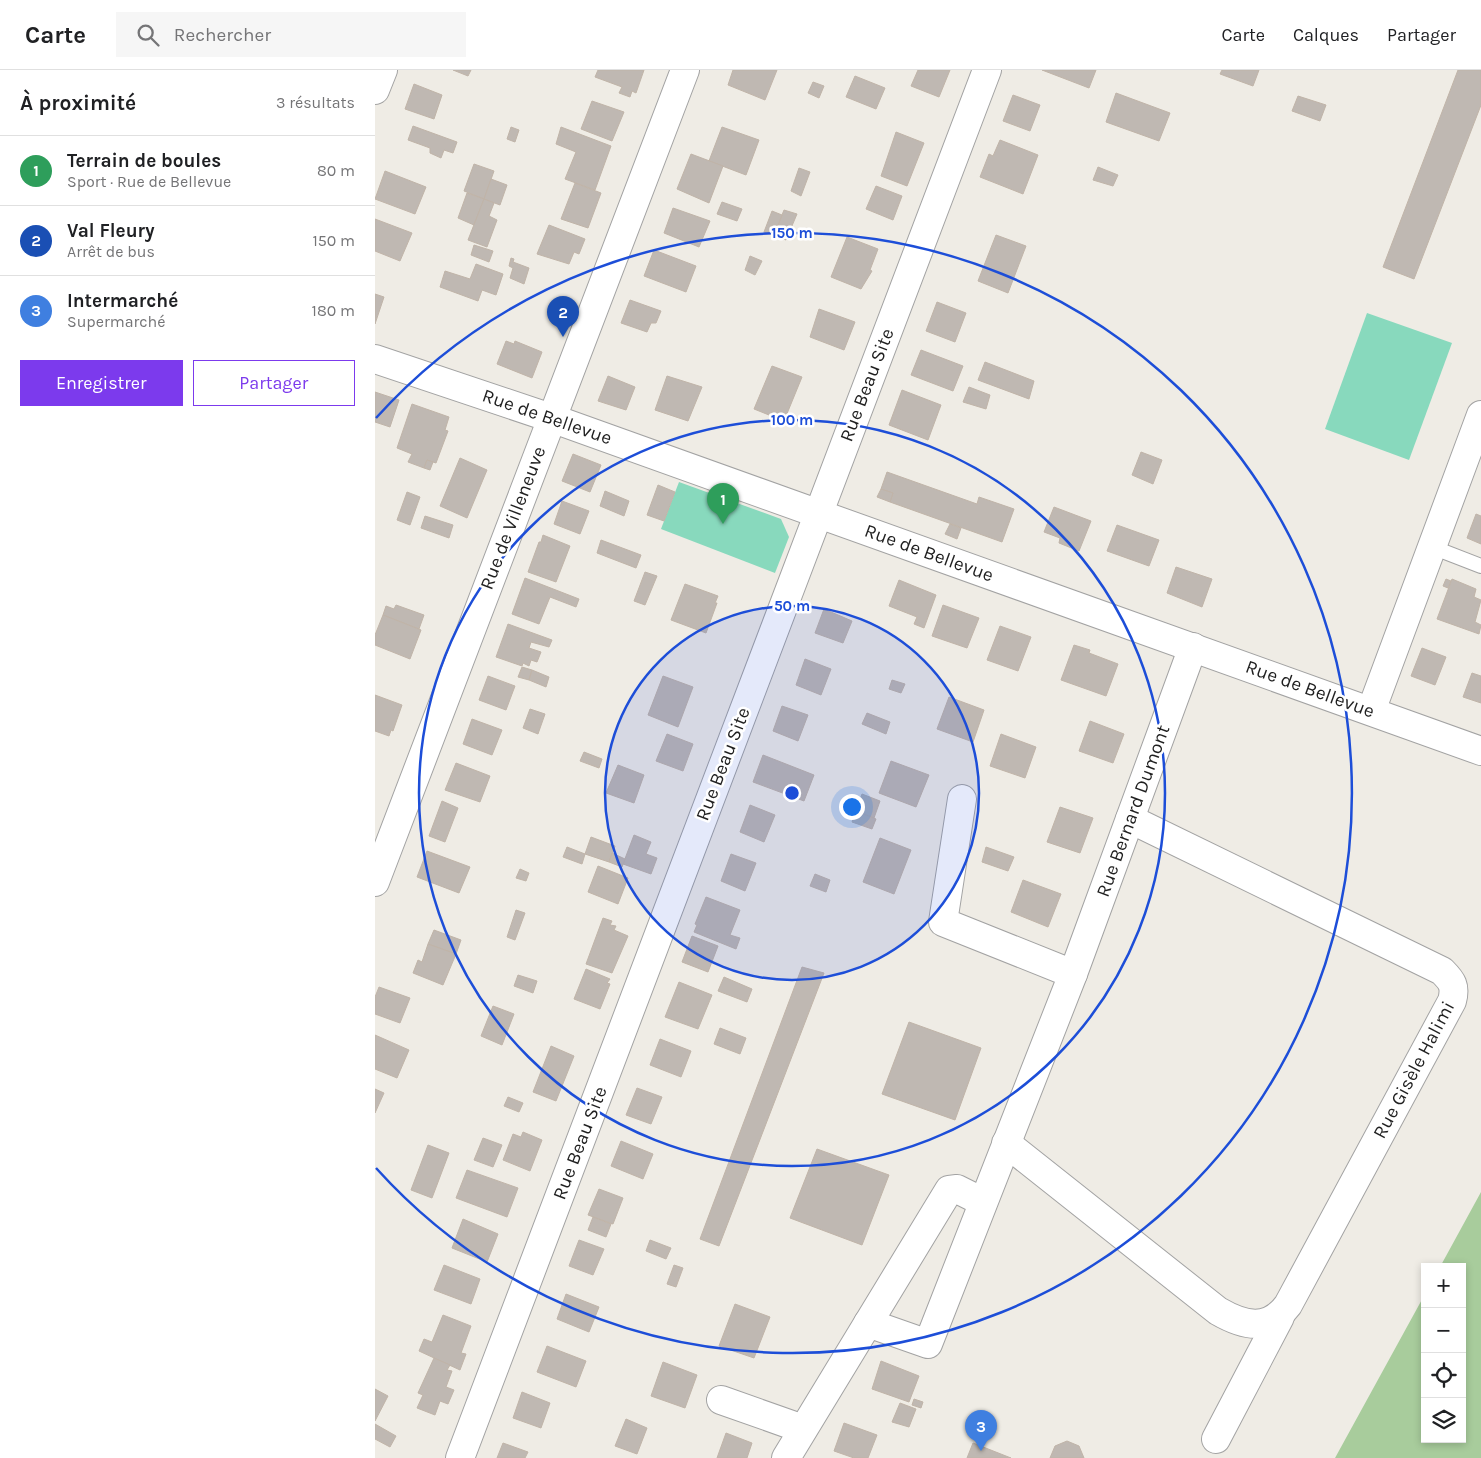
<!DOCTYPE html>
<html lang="fr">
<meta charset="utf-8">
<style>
:root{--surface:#fff;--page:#f6f6f6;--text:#202124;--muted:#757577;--line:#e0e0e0;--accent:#7c3aed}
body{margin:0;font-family:Karla,sans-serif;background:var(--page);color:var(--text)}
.controls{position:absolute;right:15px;bottom:15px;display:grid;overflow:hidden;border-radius:0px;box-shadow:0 2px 8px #0003}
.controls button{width:45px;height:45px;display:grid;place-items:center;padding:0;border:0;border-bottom:1px solid var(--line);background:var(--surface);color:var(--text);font:25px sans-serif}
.you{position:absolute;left:476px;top:736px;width:18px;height:18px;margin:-12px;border:4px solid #fff;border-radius:50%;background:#1a73e8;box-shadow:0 0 0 8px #1a73e833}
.badge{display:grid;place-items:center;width:32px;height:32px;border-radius:50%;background:var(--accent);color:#fff;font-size:16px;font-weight:700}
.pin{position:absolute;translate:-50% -41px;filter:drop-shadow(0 1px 2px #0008)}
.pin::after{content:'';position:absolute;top:26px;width:18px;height:15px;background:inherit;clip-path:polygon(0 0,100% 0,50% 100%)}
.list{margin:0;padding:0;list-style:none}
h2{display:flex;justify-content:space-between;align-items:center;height:65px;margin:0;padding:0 20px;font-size:21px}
h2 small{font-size:16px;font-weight:400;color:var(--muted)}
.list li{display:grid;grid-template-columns:32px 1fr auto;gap:15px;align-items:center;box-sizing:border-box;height:70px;padding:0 20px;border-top:1px solid var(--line)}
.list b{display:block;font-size:19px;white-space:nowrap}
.list p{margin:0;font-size:16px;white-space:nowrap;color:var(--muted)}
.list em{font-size:16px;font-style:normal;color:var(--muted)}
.actions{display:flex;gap:10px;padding:15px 20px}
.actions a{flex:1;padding:11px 0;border:1px solid var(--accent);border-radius:0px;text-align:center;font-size:18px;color:var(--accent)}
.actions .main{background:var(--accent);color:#fff}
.icon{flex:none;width:28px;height:28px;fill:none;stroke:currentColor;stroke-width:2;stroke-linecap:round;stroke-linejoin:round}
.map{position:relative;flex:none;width:1106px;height:1388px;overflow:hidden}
header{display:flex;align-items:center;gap:30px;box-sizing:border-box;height:70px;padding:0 25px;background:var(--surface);border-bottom:1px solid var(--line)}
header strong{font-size:24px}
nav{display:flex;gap:28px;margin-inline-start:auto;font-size:18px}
.search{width:350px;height:45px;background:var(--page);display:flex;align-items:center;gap:12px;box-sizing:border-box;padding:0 18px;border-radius:0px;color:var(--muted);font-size:19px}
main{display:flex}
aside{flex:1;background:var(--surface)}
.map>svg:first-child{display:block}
.forest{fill:#a8cc9c}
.pitch{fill:#88d9bd}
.building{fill:#bfb8b2;stroke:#c0b4a8}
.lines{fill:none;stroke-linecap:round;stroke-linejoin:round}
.lane-casing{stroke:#a3a3a3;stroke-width:16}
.street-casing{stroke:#a3a3a3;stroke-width:30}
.lane{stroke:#fff;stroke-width:14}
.street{stroke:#fff;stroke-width:28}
.ring{fill:none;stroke:#1d4ed8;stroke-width:2.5}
.labels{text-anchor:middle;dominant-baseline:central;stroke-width:5;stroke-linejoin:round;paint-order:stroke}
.street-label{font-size:19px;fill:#1f1f1f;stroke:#fff}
.centre{fill:#1d4ed8;stroke:#fff;stroke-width:2.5}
.ring-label{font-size:15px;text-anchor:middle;font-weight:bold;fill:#1d4ed8;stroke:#fff;stroke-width:5;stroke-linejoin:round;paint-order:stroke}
</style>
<header>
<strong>Carte</strong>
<div class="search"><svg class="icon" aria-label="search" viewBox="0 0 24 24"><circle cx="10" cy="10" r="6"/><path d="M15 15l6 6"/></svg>Rechercher</div>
<nav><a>Carte</a><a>Calques</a><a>Partager</a></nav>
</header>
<main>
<aside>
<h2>À proximité<small>3 résultats</small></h2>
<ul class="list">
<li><span class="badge" style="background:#2e9e5b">1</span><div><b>Terrain de boules</b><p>Sport · Rue de Bellevue</p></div><em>80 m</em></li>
<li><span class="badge" style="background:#1a4fb4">2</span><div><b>Val Fleury</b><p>Arrêt de bus</p></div><em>150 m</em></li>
<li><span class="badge" style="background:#3f7fe0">3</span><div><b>Intermarché</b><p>Supermarché</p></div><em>180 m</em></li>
</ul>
<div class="actions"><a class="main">Enregistrer</a><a>Partager</a></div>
</aside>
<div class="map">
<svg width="1106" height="1388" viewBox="0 0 1106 1388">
<rect width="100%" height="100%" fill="#efece5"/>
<path class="forest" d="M1106 1122V1388H960L1050 1224V1369H1087V1197H1065Z"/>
<g class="pitch">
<path d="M992 243 1077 273 1034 390 950 359Z"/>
<path d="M304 412 406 449 414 467 400 503 286 459Z"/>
</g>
<g class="building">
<path d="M78 0H96L93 6Z"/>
<path d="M223 0H269L261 23 257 21 255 27 244 23 247 17 220 7Z"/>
<path d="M358 0H402L390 30 353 15Z"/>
<path d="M543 0H575L564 27 536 16Z"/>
<path d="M667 0H721L714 18Z"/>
<path d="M847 0H884L878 16 845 4Z"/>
<path d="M1083 0H1106V35L1039 209 1008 197Z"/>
<path d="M480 6 510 18 501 39 471 27Z"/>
<path d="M438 12 449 16 444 28 433 23Z"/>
<path d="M39 14 67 25 59 49 30 39Z"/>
<path d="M741 23 795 43 784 71 731 52Z"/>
<path d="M638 25 665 35 655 61 628 51Z"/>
<path d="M923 26 951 35 945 51 917 41Z"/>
<path d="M217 31 249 42 237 71 206 59Z"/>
<path d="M38 56 82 72 78 83 69 80 66 88 55 83V78L33 70Z"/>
<path d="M136 57 144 60 140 72 132 69Z"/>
<path d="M186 57 236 76 220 120 190 109 201 82 181 74Z"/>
<path d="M347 57 384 70 371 105 334 91Z"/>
<path d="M521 62 549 73 532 116 506 106Z"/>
<path d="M625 70 663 85 648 124 605 107 614 84 618 86Z"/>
<path d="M316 84 348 96 334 133 302 119Z"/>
<path d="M99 94 119 101 109 129 89 121Z"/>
<path d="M723 97 743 105 738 116 718 110Z"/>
<path d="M424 98 435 102 426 126 416 121Z"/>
<path d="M10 101 51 117 40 144 0 129Z"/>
<path d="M116 109 132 115 125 135 109 129Z"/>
<path d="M200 113 226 123 213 158 186 149Z"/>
<path d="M501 116 527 126 518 150 491 139Z"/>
<path d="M92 123 109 129 99 155 83 148Z"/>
<path d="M109 129 119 133 114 146 122 150 112 177 93 170Z"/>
<path d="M347 132 367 139 362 151 342 144Z"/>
<path d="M298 138 335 151 324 177 289 163Z"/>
<path d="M409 140 422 144 411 170 399 165Z"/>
<path d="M397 141 407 145 399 165 389 162Z"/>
<path d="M0 149 37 163 25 191 0 181Z"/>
<path d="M174 155 210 169 204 184 199 182 194 194 162 184Z"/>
<path d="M621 165 651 176 633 223 603 211Z"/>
<path d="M472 167 503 179 495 200 497 201 486 219 456 207Z"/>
<path d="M99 175 118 181 114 192 96 185Z"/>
<path d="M279 180 321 196 311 222 269 206Z"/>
<path d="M375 186 387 191 380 205 370 200Z"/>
<path d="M136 188 139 189 138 192 154 198 149 214 135 208 138 198 134 196Z"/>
<path d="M101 194 128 204 121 225 107 220 103 231 65 217 70 201 95 209Z"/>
<path d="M0 224 9 227 0 254Z"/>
<path d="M255 230 286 241 281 253H276L272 262 246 253Z"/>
<path d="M562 232 591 243 580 272 551 261Z"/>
<path d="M444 239 480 252 469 280 435 267Z"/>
<path d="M131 271 139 274 140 271 167 282 157 308 122 294Z"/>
<path d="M546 280 588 296 578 321 536 305Z"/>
<path d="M610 292 659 311 654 329 603 310Z"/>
<path d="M397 296 427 307 409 351 379 339Z"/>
<path d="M233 306 260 317 251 340 223 331Z"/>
<path d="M292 306 327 317 313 351 280 340Z"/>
<path d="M594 317 615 325 611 339 588 332Z"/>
<path d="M527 320 566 335 553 370 514 355Z"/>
<path d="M0 322 24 330 15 357 0 352Z"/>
<path d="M37 334 74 347 70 360 73 361 61 393 52 390 49 398 33 392 37 384 22 378Z"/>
<path d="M766 382 787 390 778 414 757 405Z"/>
<path d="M198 384 226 395 215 422 187 411Z"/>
<path d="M85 388 112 400 92 448 65 436Z"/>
<path d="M52 390 58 392 55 400 49 398Z"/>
<path d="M512 402 602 434 604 427 639 439 627 472 515 432 518 423 506 419Z"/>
<path d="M283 415 300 422 289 451 272 445Z"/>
<path d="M506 419 518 423 515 432 502 427Z"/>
<path d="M230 421 254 431 249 446 225 436Z"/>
<path d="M32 422 45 427 35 455 22 450Z"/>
<path d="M187 431 214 441 205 464 179 454Z"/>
<path d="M679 437 716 451 704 481 684 473 685 468 669 462Z"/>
<path d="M1101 444 1106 446V474L1092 468Z"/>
<path d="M50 446 78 455 74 468 46 458Z"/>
<path d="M575 454 586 458 582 469 570 464Z"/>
<path d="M742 455 784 470 774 496 732 481Z"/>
<path d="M168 465 195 476 181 512 153 502 164 472H166Z"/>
<path d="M226 470 266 485 261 498 222 483Z"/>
<path d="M801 497 837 509 827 537 792 523Z"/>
<path d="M270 502 282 506 270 535 259 531Z"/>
<path d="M150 508 204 529 201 537 175 527 164 554 137 544Z"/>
<path d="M1071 509 1076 511 1073 518 1068 516Z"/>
<path d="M1077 509 1101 519 1099 527 1106 530 1100 552 1106 555 1104 564 1062 549Z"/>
<path d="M524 510 561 525 549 558 539 554 542 547 514 536Z"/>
<path d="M310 514 343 526 340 533H342L331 563 296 550Z"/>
<path d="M21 535 49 545 44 559 8 545 11 536 19 539Z"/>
<path d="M568 535 604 548 592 578 557 566Z"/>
<path d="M449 539 477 551 468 573 440 563Z"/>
<path d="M8 545 46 560 35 589 0 575V565Z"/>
<path d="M133 554 177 570 174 577 156 572 154 578 166 582 162 592 156 590 154 596 148 593 147 596 121 587Z"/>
<path d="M625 556 656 567 643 601 612 590Z"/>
<path d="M699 575 715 580 714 583 743 594 731 626 686 610Z"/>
<path d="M1047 578 1071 587 1060 615 1036 606Z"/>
<path d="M430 589 456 599 446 625 421 615Z"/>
<path d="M147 597 157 600 154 610 143 607Z"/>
<path d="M157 600 174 607 171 617 154 610Z"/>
<path d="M1097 603 1106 606V633L1088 627Z"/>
<path d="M113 606 140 616 131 640 104 630Z"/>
<path d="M288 606 318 617 303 657 273 645Z"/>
<path d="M517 610 530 614 526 623 514 619Z"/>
<path d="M0 625 27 635 18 661 16 660 14 666 0 661Z"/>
<path d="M574 627 609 640 598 672 562 659Z"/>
<path d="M407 636 433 645 423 671 398 661Z"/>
<path d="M155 639 170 644 163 664 148 658Z"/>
<path d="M492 643 515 652 511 664 487 654Z"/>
<path d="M97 649 127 660 117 685 88 674Z"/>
<path d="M715 651 749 664 738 693 704 681Z"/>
<path d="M292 664 318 674 308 701 281 691Z"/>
<path d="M626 664 661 677 650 708 615 696Z"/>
<path d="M209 682 227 689 224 698 205 691Z"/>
<path d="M388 685 439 705 429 731 378 712Z"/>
<path d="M516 691 554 705 541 737 504 723Z"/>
<path d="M81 693 115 706 105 732 70 720Z"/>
<path d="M243 695 269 705 259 733 231 723Z"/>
<path d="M487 724 505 731 499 748 481 741Z"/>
<path d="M67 731 83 738 70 772 54 766Z"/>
<path d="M375 735 400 745 389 772 365 762Z"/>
<path d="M685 737 718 748 705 783 672 772Z"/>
<path d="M481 741 501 749 497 759 477 752Z"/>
<path d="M259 765 276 772 271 784 282 788 276 804 248 794Z"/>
<path d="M216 767 240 776 234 792 210 784Z"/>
<path d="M505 768 536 780 519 824 488 812Z"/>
<path d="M192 777 210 784 207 794 188 787Z"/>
<path d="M611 777 639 787 633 801 607 792Z"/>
<path d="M52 781 95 797 84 823 42 807Z"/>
<path d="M237 783 250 789 247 797 234 792Z"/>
<path d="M356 784 381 793 370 821 346 811Z"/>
<path d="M223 796 253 808 243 834 213 822Z"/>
<path d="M145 799 154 803 151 811 141 808Z"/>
<path d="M440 804 455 810 451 822 435 816Z"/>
<path d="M648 810 686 824 673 857 636 842Z"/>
<path d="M331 827 365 840 355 865 365 868 361 879 319 862 322 855 320 854Z"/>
<path d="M141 840 150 843 140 870 132 867Z"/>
<path d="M228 848 237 851 235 855 241 856 239 860 253 866 237 903 211 894Z"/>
<path d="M59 860 86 870 81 884 53 874Z"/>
<path d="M317 866 343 876 333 902 307 892Z"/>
<path d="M53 874 81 884 68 915 38 903 43 890 47 892Z"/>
<path d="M427 897 449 903 344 1176 325 1169Z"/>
<path d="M211 899 235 909 232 913 235 914 225 939 199 929Z"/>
<path d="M143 905 162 911 158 923 139 916Z"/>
<path d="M349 907 377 919 372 932 343 921Z"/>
<path d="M304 912 337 925 323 959 290 947Z"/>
<path d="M4 917 35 928 25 953 0 944V927Z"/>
<path d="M118 936 139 944 127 975 106 966Z"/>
<path d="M534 952 606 978 580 1050 507 1024Z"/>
<path d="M345 958 371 968 365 984 339 974Z"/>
<path d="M0 965 34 980 22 1008 0 999Z"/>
<path d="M285 969 316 981 306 1007 275 995Z"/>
<path d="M176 976 199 986 181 1031 158 1022Z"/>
<path d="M262 1018 287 1027 276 1054 251 1045Z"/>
<path d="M0 1019 9 1023 0 1043Z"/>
<path d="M133 1027 148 1033 144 1042 129 1036Z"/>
<path d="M148 1062 167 1070 155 1101 128 1090 138 1064 146 1067Z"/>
<path d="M108 1068 127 1075 118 1097 99 1090Z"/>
<path d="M246 1071 278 1084 268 1109 236 1096Z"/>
<path d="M53 1075 74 1083 57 1128 36 1120Z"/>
<path d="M442 1079 514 1105 487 1175 415 1148Z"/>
<path d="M92 1100 143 1118 132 1147 81 1128Z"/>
<path d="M224 1119 248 1128 238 1154 213 1145Z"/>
<path d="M218 1147 236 1154 231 1167 213 1160Z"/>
<path d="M88 1149 123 1164 112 1192 77 1178Z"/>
<path d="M204 1170 229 1179 218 1205 194 1196Z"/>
<path d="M275 1170 296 1178 291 1189 271 1181Z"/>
<path d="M69 1195 105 1209 96 1234 59 1220Z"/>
<path d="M299 1195 308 1198 301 1217 292 1214Z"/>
<path d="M191 1224 224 1237 214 1262 182 1249Z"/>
<path d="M360 1234 395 1247 379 1288 344 1276Z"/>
<path d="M68 1245 96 1256 86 1283 91 1284 85 1300 44 1281 49 1269 57 1272Z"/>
<path d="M172 1276 211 1291 201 1317 162 1302Z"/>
<path d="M59 1288 75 1295 72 1300 77 1301 71 1317 79 1320 73 1334 65 1331 60 1345 42 1338 48 1325 43 1323Z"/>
<path d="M506 1291 544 1306 534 1332 497 1319Z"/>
<path d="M288 1292 322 1305 310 1338 276 1326Z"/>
<path d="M0 1319 13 1326 0 1351Z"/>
<path d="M147 1322 175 1333 166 1358 138 1348Z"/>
<path d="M539 1329 548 1332 546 1338 537 1335Z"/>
<path d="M525 1333 541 1339 534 1357 517 1352Z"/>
<path d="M251 1349 272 1358 262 1384 240 1376Z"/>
<path d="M469 1353 502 1365 493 1388H479L459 1381Z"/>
<path d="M0 1354 21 1366 15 1377 0 1369Z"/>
<path d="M351 1363 377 1373 372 1388H342Z"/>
<path d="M692 1371 704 1376 709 1388H675L680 1376Z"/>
<path d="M128 1373 153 1382 150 1388H122Z"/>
<path d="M598 1373 636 1388H592Z"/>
</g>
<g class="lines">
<g class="lane-casing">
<path id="lane" d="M1057 477 1106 496"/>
</g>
<g class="street-casing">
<g id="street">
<path d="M0 20 8 0"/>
<path d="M0 289 176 348 1106 681"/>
<path d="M996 641 1106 345"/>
<path d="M587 729 568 852 698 904"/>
<path d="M0 812 310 0"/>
<path d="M631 1073 843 1241C869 1256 893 1262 913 1235L1077 931C1081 916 1077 911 1067 901L755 749"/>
<path d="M493 1253 553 1274 698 904 818 577"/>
<path d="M346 1330 428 1359"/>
<path d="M841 1369 905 1247"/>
<path d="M85 1388 612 0"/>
<path d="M411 1388 574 1120 582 1119 608 1132"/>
</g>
</g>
<use href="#lane" class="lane"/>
<use href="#street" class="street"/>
</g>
<circle cx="417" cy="723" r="187" fill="#1d4ed8" fill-opacity=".12"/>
<g class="ring">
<circle cx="417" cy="723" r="187"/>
<circle cx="417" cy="723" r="373"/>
<path d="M1 348A560 560 0 1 1 1 1098"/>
</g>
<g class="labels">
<g class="street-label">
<text transform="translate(492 315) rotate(-69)">Rue Beau Site</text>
<text transform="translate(172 347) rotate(19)">Rue de Bellevue</text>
<text transform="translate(138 448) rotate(-69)">Rue de Villeneuve</text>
<text transform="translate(554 483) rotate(20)">Rue de Bellevue</text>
<text transform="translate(935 619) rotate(20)">Rue de Bellevue</text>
<text transform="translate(348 694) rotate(-69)">Rue Beau Site</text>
<text transform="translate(758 741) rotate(-70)">Rue Bernard Dumont</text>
<text transform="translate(1039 1000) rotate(-62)">Rue Gisèle Halimi</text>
<text transform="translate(205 1073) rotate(-69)">Rue Beau Site</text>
</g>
</g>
<circle cx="417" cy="723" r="8" class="centre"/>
<g class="ring-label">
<text x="417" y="168">150 m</text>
<text x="417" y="355">100 m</text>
<text x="417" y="541">50 m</text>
</g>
</svg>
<div class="controls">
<button>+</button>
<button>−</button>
<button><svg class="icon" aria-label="locate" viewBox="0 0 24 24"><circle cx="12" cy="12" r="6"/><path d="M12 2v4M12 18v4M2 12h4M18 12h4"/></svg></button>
<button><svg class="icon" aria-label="layers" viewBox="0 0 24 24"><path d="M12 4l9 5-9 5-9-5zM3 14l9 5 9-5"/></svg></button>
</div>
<div class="you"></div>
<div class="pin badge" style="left:348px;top:454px;background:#2e9e5b">1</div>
<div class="pin badge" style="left:188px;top:267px;background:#1a4fb4">2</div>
<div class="pin badge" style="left:606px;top:1381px;background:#3f7fe0">3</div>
</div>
</main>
